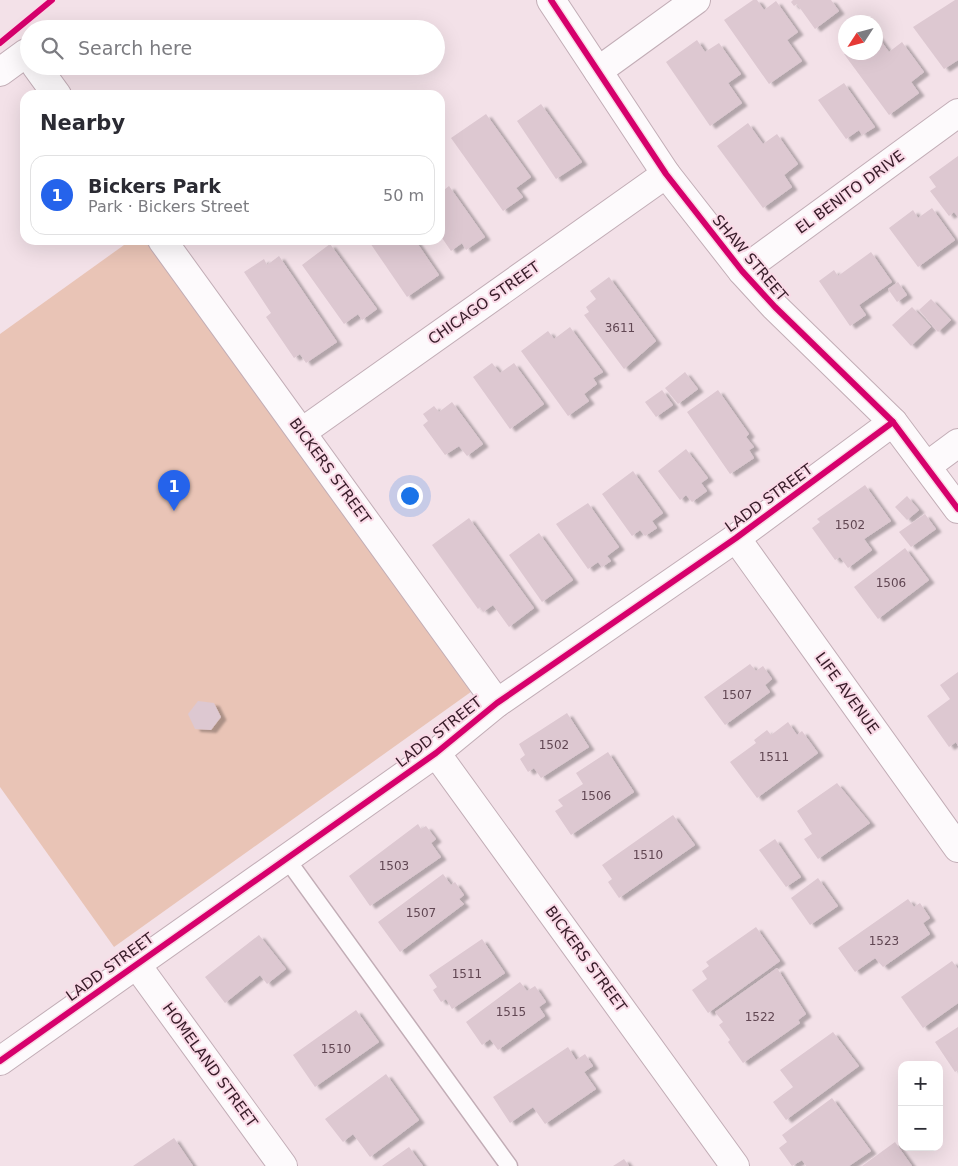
<!DOCTYPE html>
<meta charset="utf-8">
<style>
:root{--surface:#fff;--page:#f7f7f7;--text:#2b2b33;--muted:#7c7c81;--line:#e1e1e2;--accent:#2563eb}
body{margin:0;font-family:"DejaVu Sans",sans-serif;background:var(--page);color:var(--text)}
.controls{position:absolute;right:15px;bottom:15px;display:grid;overflow:hidden;border-radius:10px;box-shadow:0 5px 20px #0002}
.controls button{width:45px;height:45px;display:grid;place-items:center;padding:0;border:0;border-bottom:1px solid var(--line);background:var(--surface);color:var(--text);font:25px sans-serif}
.compass{position:absolute;left:838px;top:15px;width:45px;height:45px;border-radius:50%;background:var(--surface);box-shadow:0 5px 20px #0002;rotate:234deg}
.you{position:absolute;left:409px;top:495px;width:18px;height:18px;margin:-12px;border:4px solid #fff;border-radius:50%;background:#1a73e8;box-shadow:0 0 0 8px #1a73e833}
.badge{display:grid;place-items:center;width:32px;height:32px;border-radius:50%;background:var(--accent);color:#fff;font-size:16px;font-weight:700}
.pin{position:absolute;translate:-50% -41px;filter:drop-shadow(0 1px 2px #0008)}
.pin::after{content:'';position:absolute;top:26px;width:18px;height:15px;background:inherit;clip-path:polygon(0 0,100% 0,50% 100%)}
.list{margin:0;padding:0;list-style:none}
h2{display:flex;justify-content:space-between;align-items:center;height:65px;margin:0;padding:0 20px;font-size:21px}
h2 small{font-size:16px;font-weight:400;color:var(--muted)}
.list li{display:grid;grid-template-columns:32px 1fr auto;gap:15px;align-items:center;box-sizing:border-box;height:80px;margin:0 10px 10px;padding:0 10px;border:1px solid var(--line);border-radius:15px}
.list b{display:block;font-size:19px;white-space:nowrap}
.list p{margin:0;font-size:16px;white-space:nowrap;color:var(--muted)}
.list em{font-size:16px;font-style:normal;color:var(--muted)}
.icon{flex:none;width:28px;height:28px;fill:none;stroke:currentColor;stroke-width:2;stroke-linecap:round;stroke-linejoin:round}
.map{position:relative;flex:none;width:958px;height:1166px;overflow:hidden}
.search{position:absolute;background:var(--surface);box-shadow:0 5px 20px #0002;left:20px;top:20px;width:425px;height:55px;display:flex;align-items:center;gap:12px;box-sizing:border-box;padding:0 18px;border-radius:28px;color:var(--muted);font-size:19px}
.panel{position:absolute;background:var(--surface);box-shadow:0 5px 20px #0002;left:20px;top:90px;width:425px;height:155px;border-radius:15px}
.map>svg:first-child{display:block}
.green{fill:#e9c4b6}
.building{fill:#ddc8d1;filter:url(#shadow)}
.lines{fill:none;stroke-linecap:round;stroke-linejoin:round}
.lane-casing{stroke:#c2adb6;stroke-width:19}
.street-casing{stroke:#c2adb6;stroke-width:30}
.lane{stroke:#fdfafc;stroke-width:16}
.street{stroke:#fdfafc;stroke-width:28}
.cycleway-casing{stroke:#fadae7;stroke-width:9}
.cycleway{stroke:#d6006c;stroke-width:6}
.labels{text-anchor:middle;dominant-baseline:central;stroke-width:4;stroke-linejoin:round;paint-order:stroke}
.number-label{font-size:12px;fill:#614753}
.street-label{font-size:15px;fill:#371b28;stroke:#fadae7}
</style>
<div class="map">
<svg width="958" height="1166" viewBox="0 0 958 1166">
<defs>
<filter id="shadow"><feDropShadow dx="5.5" dy="3" stdDeviation="1" flood-color="#0004"/></filter>
</defs>
<rect width="100%" height="100%" fill="#f3e1e8"/>
<path class="green" d="M131 240H155L475 689 114 947 0 787V334Z"/>
<g class="building">
<path d="M753 0H757L764 10 776 1 798 32 787 40 802 61 769 84 724 20Z"/>
<path d="M793 0H831L839 11 815 29 797 4 794 6 791 2Z"/>
<path d="M955 0H958V60L944 69 913 27Z"/>
<path d="M876 34 889 52 902 42 924 72 911 82 919 93 889 115 844 54 876 52Z"/>
<path d="M697 40 705 52 719 43 741 74 728 83 742 103 710 126 666 62Z"/>
<path d="M844 83 875 127 862 135 859 130 846 139 818 100Z"/>
<path d="M541 104 582 162 556 179 517 121Z"/>
<path d="M486 114 531 177 516 188 523 197 503 211 451 138Z"/>
<path d="M748 123 763 144 777 134 798 164 784 175 792 187 763 208 717 146Z"/>
<path d="M958 156V217L954 212 949 216 930 191 936 187 929 177Z"/>
<path d="M449 186 485 237 466 250 462 243 451 251 440 235V193Z"/>
<path d="M932 208 955 240 918 267 889 228 913 210 918 218Z"/>
<path d="M368 240H415L439 275 407 297Z"/>
<path d="M330 244 377 309 362 320 358 314 344 324 302 265Z"/>
<path d="M871 252 892 282 859 305 866 315 850 326 819 281 834 270 838 276Z"/>
<path d="M279 256 337 342 306 363 300 354 294 358 266 317 271 313 244 272 264 259 267 265Z"/>
<path d="M609 277 656 341 624 369 584 315 589 312 586 307 596 299 590 291Z"/>
<path d="M898 282 907 295 897 302 888 289Z"/>
<path d="M931 299 951 320 938 332 919 310Z"/>
<path d="M912 307 931 327 911 346 892 325Z"/>
<path d="M570 327 603 372 593 378 597 384 584 394 589 401 568 416 521 351 548 331 554 339Z"/>
<path d="M492 363 500 373 514 363 544 404 510 429 473 377Z"/>
<path d="M685 372 698 389 678 404 665 388Z"/>
<path d="M662 390 673 405 656 417 645 402Z"/>
<path d="M718 390 749 434 746 437 754 447 749 450 754 458 730 474 687 412Z"/>
<path d="M452 402 483 444 467 456 459 446 445 455 423 425 428 421 423 414 434 406 439 412Z"/>
<path d="M686 449 708 478 701 483 707 491 692 502 686 495 680 500 658 471Z"/>
<path d="M633 471 663 513 652 521 657 528 645 536 640 530 632 536 602 494Z"/>
<path d="M865 485 891 521 864 539 872 550 848 568 840 557 835 560 812 528 820 522 817 519Z"/>
<path d="M907 496 919 510 907 520 895 507Z"/>
<path d="M588 503 619 547 607 556 611 561 602 567 598 562 588 569 556 524Z"/>
<path d="M925 514 936 529 911 547 899 532Z"/>
<path d="M469 518 534 608 509 627 493 605 483 612 480 607 478 609 432 545Z"/>
<path d="M539 533 573 580 542 602 509 555Z"/>
<path d="M905 548 929 580 878 619 854 587Z"/>
<path d="M750 664 756 671 763 666 772 679 765 685 770 692 725 725 704 697Z"/>
<path d="M958 672V746L956 742 949 747 927 716 950 699 940 685Z"/>
<path d="M198 701 214 703 221 717 211 730 195 729 188 714Z"/>
<path d="M567 713 589 747 541 778 534 768 528 772 520 759 525 755 519 744Z"/>
<path d="M788 722 797 735 802 731 818 753 757 798 730 762 756 743 754 740 767 730 771 735Z"/>
<path d="M608 752 634 792 571 835 555 811 563 806 558 800 583 784 576 773Z"/>
<path d="M837 783 870 823 818 859 804 839 812 834 797 811Z"/>
<path d="M673 815 695 845 619 898 608 882 612 879 602 865Z"/>
<path d="M418 824 421 829 426 826 436 839 431 843 441 857 370 906 349 876Z"/>
<path d="M775 839 801 877 786 887 759 850Z"/>
<path d="M443 874 451 885 455 882 464 895 459 899 464 904 400 952 378 922Z"/>
<path d="M818 878 838 906 810 925 791 898Z"/>
<path d="M908 899 914 907 920 903 930 918 923 923 930 934 883 967 875 958 855 972 838 948Z"/>
<path d="M756 927 780 961 708 1013 692 990 707 979 702 971 709 966 706 962Z"/>
<path d="M259 935 286 969 267 984 260 975 225 1003 205 977Z"/>
<path d="M482 939 505 973 452 1009 446 999 441 1002 433 990 437 987 429 975Z"/>
<path d="M952 961 958 969V1003L923 1028 901 997Z"/>
<path d="M777 968 806 1014 798 1020 800 1023 743 1063 728 1042 730 1040 719 1025 723 1022 715 1012Z"/>
<path d="M520 982 527 991 535 986 546 1002 539 1007 545 1016 498 1050 490 1039 482 1045 466 1022Z"/>
<path d="M356 1010 379 1042 315 1087 293 1055Z"/>
<path d="M958 1027V1070L955 1072 935 1042Z"/>
<path d="M833 1032 859 1066 786 1120 773 1102 793 1087 780 1070Z"/>
<path d="M568 1047 576 1060 585 1054 593 1066 584 1072 596 1089 545 1124 533 1107 510 1123 493 1097Z"/>
<path d="M386 1074 419 1120 370 1157 353 1134 343 1142 325 1119Z"/>
<path d="M832 1098 871 1151 849 1166H806L802 1160 792 1166 779 1148 787 1142 782 1135Z"/>
<path d="M174 1138 193 1166H133Z"/>
<path d="M895 1142 912 1166H862Z"/>
<path d="M409 1147 423 1166H382Z"/>
<path d="M624 1159 629 1166H613Z"/>
</g>
<g class="lines">
<g class="lane-casing">
<path id="lane" d="M286 858 509 1166"/>
</g>
<g class="street-casing">
<g id="street">
<path d="M551 0 666 174 742 271 775 307 893 422 958 509"/>
<path d="M36 66 57 95"/>
<path d="M598 71 696 0"/>
<path d="M0 72 26 53 29 56"/>
<path d="M162 240 497 703"/>
<path d="M742 271 958 113"/>
<path d="M302 432 666 174"/>
<path d="M927 466 958 443"/>
<path d="M736 538 958 848"/>
<path d="M436 753 735 1166"/>
<path d="M136 964 283 1166"/>
<path d="M0 1061 436 753 497 703 736 538 893 422"/>
</g>
</g>
<use href="#lane" class="lane"/>
<use href="#street" class="street"/>
<g class="cycleway-casing">
<g id="cycleway">
<path d="M551 0 666 174 742 271 775 307 893 422 958 509"/>
<path d="M0 43 52 0"/>
<path d="M0 1061 436 753 497 703 736 538 893 422"/>
</g>
</g>
<use href="#cycleway" class="cycleway"/>
</g>
<g class="labels">
<g class="number-label">
<text x="620" y="328">3611</text>
<text x="850" y="525">1502</text>
<text x="891" y="583">1506</text>
<text x="737" y="695">1507</text>
<text x="554" y="745">1502</text>
<text x="774" y="757">1511</text>
<text x="596" y="796">1506</text>
<text x="648" y="855">1510</text>
<text x="394" y="866">1503</text>
<text x="421" y="913">1507</text>
<text x="884" y="941">1523</text>
<text x="467" y="974">1511</text>
<text x="511" y="1012">1515</text>
<text x="760" y="1017">1522</text>
<text x="336" y="1049">1510</text>
</g>
<g class="street-label">
<text transform="translate(850 192) rotate(-36)">EL BENITO DRIVE</text>
<text transform="translate(750 258) rotate(50)">SHAW STREET</text>
<text transform="translate(484 303) rotate(-35)">CHICAGO STREET</text>
<text transform="translate(330 471) rotate(54)">BICKERS STREET</text>
<text transform="translate(769 498) rotate(-36)">LADD STREET</text>
<text transform="translate(847 693) rotate(54)">LIFE AVENUE</text>
<text transform="translate(439 732) rotate(-38)">LADD STREET</text>
<text transform="translate(586 959) rotate(54)">BICKERS STREET</text>
<text transform="translate(110 967) rotate(-36)">LADD STREET</text>
<text transform="translate(210 1065) rotate(54)">HOMELAND STREET</text>
</g>
</g>
</svg>
<div class="controls">
<button>+</button>
<button>−</button>
</div>
<svg class="compass" viewBox="-18 -18 36 36"><path d="M0-13l5 13h-10z" fill="#e53935"/><path d="M0 13l5-13h-10z" fill="#7c7c81"/></svg>
<div class="you"></div>
<div class="pin badge" style="left:174px;top:511px">1</div>
<div class="search"><svg class="icon" aria-label="search" viewBox="0 0 24 24"><circle cx="10" cy="10" r="6"/><path d="M15 15l6 6"/></svg>Search here</div>
<section class="panel">
<h2>Nearby<small></small></h2>
<ul class="list">
<li><span class="badge">1</span><div><b>Bickers Park</b><p>Park · Bickers Street</p></div><em>50 m</em></li>
</ul>
</section>
</div>
